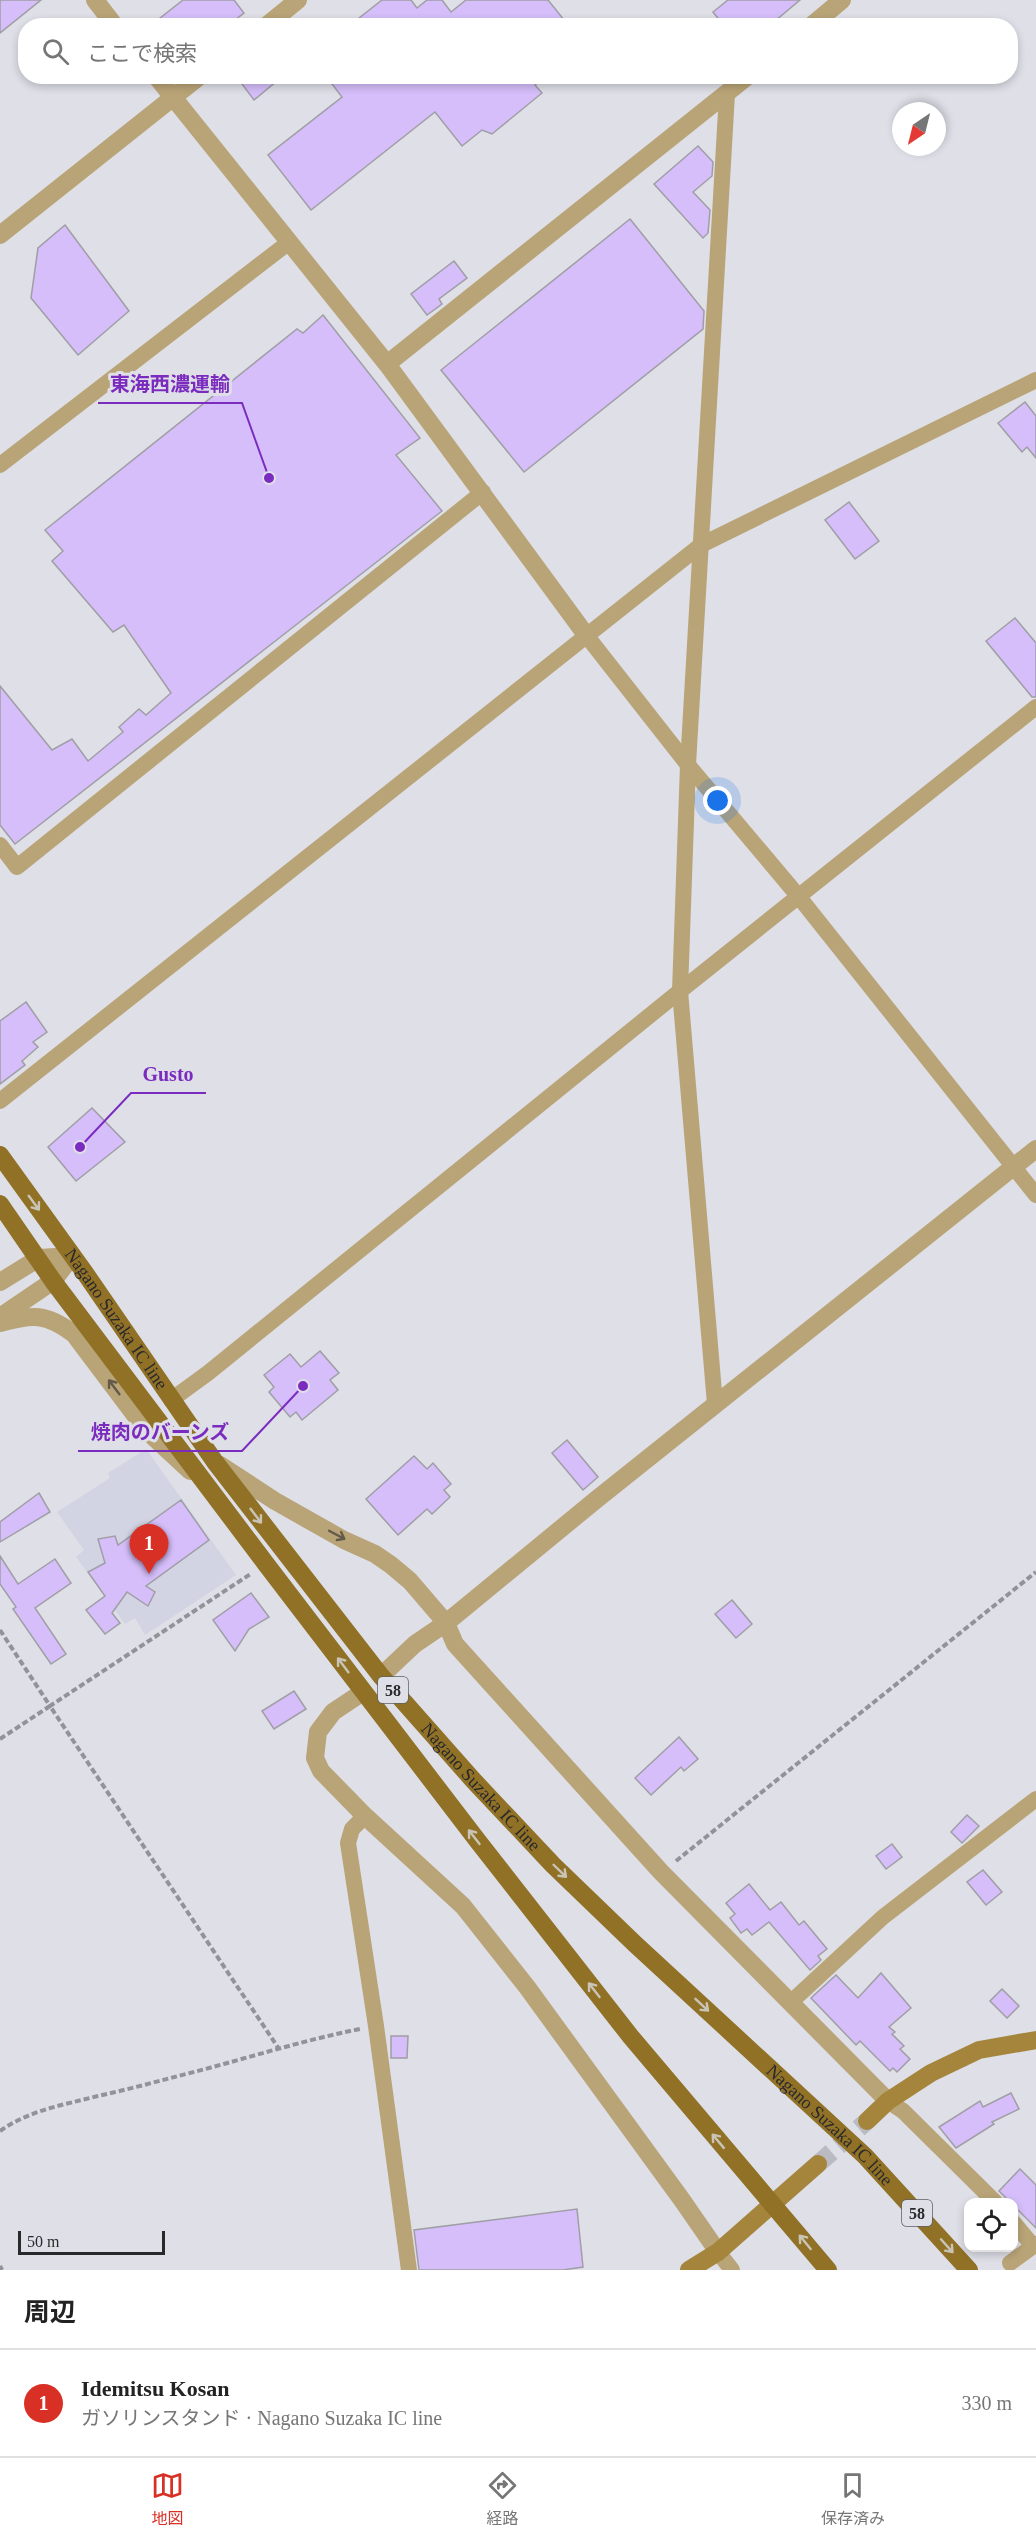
<!DOCTYPE html>
<html lang="ja">
<meta charset="utf-8">
<style>
:root{--surface:#fff;--page:#f6f6f6;--text:#222;--muted:#767676;--line:#e0e0e0;--accent:#d93025}
body{margin:0;font-family:"Times New Roman","Noto Sans JP",serif;background:var(--page);color:var(--text)}
.controls{position:absolute;right:18px;bottom:18px;display:grid;overflow:hidden;border-radius:12px;box-shadow:0 3px 9px #0003}
.controls button{width:54px;height:54px;display:grid;place-items:center;padding:0;border:0;border-bottom:2px solid var(--line);background:var(--surface);color:var(--text);font:30px sans-serif}
.compass{position:absolute;left:892px;top:102px;width:54px;height:54px;border-radius:50%;background:var(--surface);box-shadow:0 3px 9px #0003;rotate:215deg}
.scale{position:absolute;left:18px;bottom:15px;width:147px;box-sizing:border-box;padding-left:6px;border:3px solid #29292c;border-top:0;font-size:16px;line-height:21px;white-space:nowrap;color:#29292c;-webkit-text-stroke:4px #dedfe7;paint-order:stroke}
.you{position:absolute;left:718px;top:801px;width:21px;height:21px;margin:-15px;border:4px solid #fff;border-radius:50%;background:#1a73e8;box-shadow:0 0 0 9px #1a73e833}
.badge{display:grid;place-items:center;width:39px;height:39px;border-radius:50%;background:var(--accent);color:#fff;font-size:20px;font-weight:700}
.pin{position:absolute;translate:-50% -50px;filter:drop-shadow(0 2px 3px #0008)}
.pin::after{content:'';position:absolute;top:32px;width:21px;height:18px;background:inherit;clip-path:polygon(0 0,100% 0,50% 100%)}
.list{margin:0;padding:0;list-style:none}
h2{display:flex;justify-content:space-between;align-items:center;height:78px;margin:0;padding:0 24px;font-size:26px}
h2 small{font-size:20px;font-weight:400;color:var(--muted)}
.list li{display:grid;grid-template-columns:39px 1fr auto;gap:18px;align-items:center;box-sizing:border-box;height:108px;padding:0 24px;border-top:2px solid var(--line)}
.list b{display:block;font-size:22px;white-space:nowrap}
.list p{margin:0;font-size:20px;white-space:nowrap;color:var(--muted)}
.list em{font-size:20px;font-style:normal;color:var(--muted)}
.icon{flex:none;width:33px;height:33px;fill:none;stroke:currentColor;stroke-width:2;stroke-linecap:round;stroke-linejoin:round}
.map{position:relative;flex:none;width:1036px;height:2270px;overflow:hidden}
.search{position:absolute;background:var(--surface);box-shadow:0 3px 9px #0003;left:18px;right:18px;top:18px;height:66px;display:flex;align-items:center;gap:15px;box-sizing:border-box;padding:0 21px;border-radius:24px;color:var(--muted);font-size:22px}
.sheet{height:186px;background:var(--surface)}
nav{display:flex;justify-content:space-around;align-items:center;box-sizing:border-box;height:84px;border-top:2px solid var(--line);background:var(--surface);font-size:16px;color:var(--muted)}
nav a{display:grid;justify-items:center;gap:3px}
nav .on{color:var(--accent)}
.map>svg:first-child{display:block}
.built{fill:#d2d4e3}
.building{fill:#d5befa;stroke:#a09ea5;stroke-width:1.5}
.lines{fill:none;stroke-linecap:round;stroke-linejoin:round}
.secondary-tunnel{stroke:#babbc2;stroke-width:18;stroke-dasharray:18 9;stroke-linecap:butt}
.path{stroke:#929399;stroke-width:4;stroke-dasharray:6 3;stroke-linecap:butt}
.minor{stroke:#b9a477;stroke-width:16}
.tertiary{stroke:#b9a477;stroke-width:18}
.secondary{stroke:#a5853c;stroke-width:18}
.primary{stroke:#907126;stroke-width:18}
.oneway{stroke:#cac4b7}
.oneway2{stroke:#635a4a}
.labels{text-anchor:middle;dominant-baseline:central;stroke-width:6;stroke-linejoin:round;paint-order:stroke}
.shield{fill:#dedfe7;stroke:#5f6064;stroke-width:1.5}
.shield-label{font-size:16px;font-weight:bold;fill:#29292c}
.street-label{font-size:18px;fill:#29292c;stroke:#dedfe7}
.leader{fill:none;stroke:#7b2cbf;stroke-width:2}
.callout-dot{fill:#7b2cbf;stroke:#dedfe7;stroke-width:2}
.callout-label{font-size:20px;text-anchor:middle;font-weight:bold;fill:#7b2cbf;stroke:#dedfe7;stroke-width:6;stroke-linejoin:round;paint-order:stroke}
</style>
<div class="map">
<svg width="1036" height="2270" viewBox="0 0 1036 2270">
<rect width="100%" height="100%" fill="#dedfe7"/>
<path class="built" d="M146 1449 236 1575 145 1635 135 1618 125 1624 76 1557 84 1550 57 1512 110 1478 108 1473Z"/>
<g class="building">
<path d="M0 0H41L0 33Z"/>
<path d="M183 0H234L244 13 227 26H150Z"/>
<path d="M382 0H411L417 8 427 0H442L451 12 466 0H548L569 26H349Z"/>
<path d="M728 0H800L769 26H724L713 12Z"/>
<path d="M236 76H283L254 100Z"/>
<path d="M326 76H545L535 85 542 93 492 134 482 130 462 146 435 112 311 210 268 155 342 97Z"/>
<path d="M698 146 713 162 712 176 693 192 710 210 708 233 703 238 654 184Z"/>
<path d="M630 219 704 311 703 329 524 472 441 370Z"/>
<path d="M65 225 129 311 78 355 31 298 38 248Z"/>
<path d="M454 261 467 278 439 299 442 304 427 315 411 294Z"/>
<path d="M323 315 420 438 396 455 442 511 15 844 0 825V686L52 750 72 739 88 761 123 732 119 727 139 709 146 715 171 693 124 625 113 632 52 561 63 551 45 530 297 329 303 333Z"/>
<path d="M1025 402 1036 416V458L1027 447 1022 452 998 423Z"/>
<path d="M849 502 879 541 855 559 825 520Z"/>
<path d="M1015 618 1036 643V697H1032L986 641Z"/>
<path d="M26 1002 47 1032 33 1042 38 1047 22 1061 25 1065 0 1084V1021Z"/>
<path d="M92 1108 125 1142 76 1181 48 1147Z"/>
<path d="M320 1351 339 1373 330 1380 338 1390 302 1420 296 1412 290 1417 269 1392 274 1387 264 1375 290 1354 301 1367Z"/>
<path d="M567 1440 598 1477 583 1490 552 1453Z"/>
<path d="M414 1456 427 1469 433 1463 451 1484 444 1490 450 1497 432 1514 427 1509 398 1535 366 1499Z"/>
<path d="M39 1493 50 1512 0 1542V1522Z"/>
<path d="M181 1500 209 1540 146 1586 155 1592 148 1606 127 1592 112 1613 120 1623 105 1634 86 1610 105 1596 88 1572 105 1563 98 1539 115 1536 118 1545Z"/>
<path d="M0 1556 18 1584 55 1559 71 1583 35 1608 66 1654 51 1664 13 1609 16 1607 0 1584Z"/>
<path d="M251 1593 269 1617 249 1629 235 1651 213 1620Z"/>
<path d="M732 1600 752 1624 736 1638 715 1614Z"/>
<path d="M294 1691 306 1709 274 1729 262 1711Z"/>
<path d="M679 1737 698 1759 684 1771 681 1767 651 1795 635 1778Z"/>
<path d="M967 1815 979 1826 962 1843 951 1832Z"/>
<path d="M892 1844 902 1857 886 1869 876 1856Z"/>
<path d="M983 1870 1002 1892 986 1905 967 1882Z"/>
<path d="M749 1884 770 1910 781 1902 799 1925 804 1921 827 1949 818 1956 821 1960 810 1970 769 1922 752 1935 747 1929 741 1933 730 1918 735 1914 726 1903Z"/>
<path d="M881 1973 911 2008 889 2027 895 2032 892 2034 904 2046 900 2049 910 2059 897 2072 893 2068 890 2071 860 2041 856 2045 811 1998 836 1975 858 1998Z"/>
<path d="M1002 1989 1019 2006 1007 2018 990 2001Z"/>
<path d="M391 2036H408L407 2058H391Z"/>
<path d="M1011 2093 1019 2109 992 2122 994 2124 956 2148 939 2127 980 2101 983 2107Z"/>
<path d="M1020 2169 1036 2185V2228L1014 2206V2202H1010L999 2191Z"/>
<path d="M577 2209 583 2267 563 2270H419L414 2230Z"/>
</g>
<g class="lines">
<path class="secondary-tunnel" d="M818 2164 867 2121"/>
<g class="path">
<path d="M0 1630 50 1706 252 1573"/>
<path d="M0 1739 50 1706 279 2049"/>
<path d="M676 1861 1036 1572"/>
<path d="M0 2131C30 2110 63 2105 98 2096 125 2090 152 2083 178 2076 239 2061 299 2041 360 2029"/>
<path d="M0 2266 2 2270"/>
</g>
<g class="minor">
<path d="M0 465 288 243"/>
<path d="M586 635 688 765 799 897 1036 1195"/>
<path d="M0 845 17 867 483 492"/>
<path d="M0 1101 701 545 1036 380"/>
<path d="M171 1400 208 1373 680 991 1036 707"/>
<path d="M715 1404 680 991 688 765 727 94"/>
<path d="M365 1816 352 1829 348 1843 376 2026 409 2270"/>
<path d="M790 2003 883 1917 1036 1799"/>
<path d="M888 2101 903 2111 995 2202"/>
<path d="M1014 2223 1033 2246"/>
<path d="M718 2252 732 2270"/>
<path d="M1010 2263 1036 2244"/>
</g>
<g class="tertiary">
<path d="M95 0 115 26"/>
<path d="M266 26 298 0"/>
<path d="M811 26 842 0"/>
<path d="M156 76 387 364 586 635"/>
<path d="M0 235 200 76"/>
<path d="M387 364 748 76"/>
<path d="M0 1282 39 1258 72 1256"/>
<path d="M0 1317 53 1281 72 1256"/>
<path d="M0 1323C33 1314 46 1313 74 1334L147 1431 190 1471"/>
<path d="M220 1465 275 1501 344 1540 375 1554 391 1565 410 1581 446 1623 455 1644 661 1872 888 2101"/>
<path d="M381 1676 415 1644 446 1623 597 1499 1036 1149"/>
<path d="M363 1692 333 1712 318 1732 315 1758 321 1771 365 1816 463 1906 527 1987 682 2200 718 2252"/>
</g>
<g class="secondary">
<path d="M867 2121 888 2101 931 2073 979 2050 1036 2040"/>
<path d="M689 2270 718 2252 818 2164"/>
</g>
<g class="primary">
<path id="s1" d="M0 1155 85 1273 215 1462 381 1676 473 1780 553 1865 635 1944 865 2156 969 2270"/>
<path d="M0 1204 53 1281 266 1564 477 1840 631 2037 828 2270"/>
</g>
</g>
<defs><path id="oneway-shaft" d="M-6 0H5M1.5-3L5.5 0L1.5 3" fill="none" stroke-width="1.6" stroke-linecap="round" stroke-linejoin="round" transform="scale(1.5)"/></defs>
<g class="oneway">
<use href="#oneway-shaft" transform="translate(34 1203) rotate(54)"/>
<use href="#oneway-shaft" transform="translate(256 1516) rotate(53)"/>
<use href="#oneway-shaft" transform="translate(343 1665) rotate(-127)"/>
<use href="#oneway-shaft" transform="translate(474 1837) rotate(-128)"/>
<use href="#oneway-shaft" transform="translate(560 1871) rotate(44)"/>
<use href="#oneway-shaft" transform="translate(594 1990) rotate(-128)"/>
<use href="#oneway-shaft" transform="translate(702 2005) rotate(43)"/>
<use href="#oneway-shaft" transform="translate(718 2141) rotate(-130)"/>
<use href="#oneway-shaft" transform="translate(805 2242) rotate(-129)"/>
<use href="#oneway-shaft" transform="translate(947 2246) rotate(48)"/>
</g>
<g class="oneway2">
<use href="#oneway-shaft" transform="translate(114 1387) rotate(-127)"/>
<use href="#oneway-shaft" transform="translate(337 1535) rotate(28)"/>
</g>
<g class="labels">
<g class="shield">
<rect x="378" y="1677" width="30" height="26" rx="4.5"/>
<rect x="902" y="2200" width="30" height="26" rx="4.5"/>
</g>
<g class="shield-label">
<text x="393" y="1690">58</text>
<text x="917" y="2213">58</text>
</g>
<g class="street-label">
<text stroke="none"><textPath href="#s1" startOffset="201">Nagano Suzaka IC line</textPath></text>
<text stroke="none"><textPath href="#s1" startOffset="795">Nagano Suzaka IC line</textPath></text>
<text stroke="none"><textPath href="#s1" startOffset="1281">Nagano Suzaka IC line</textPath></text>
</g>
</g>
<path class="leader" d="M269 478L242 403H98M80 1147L131 1093H206M303 1386L242 1451H78"/>
<g class="callout-dot">
<circle cx="269" cy="478" r="6"/>
<circle cx="80" cy="1147" r="6"/>
<circle cx="303" cy="1386" r="6"/>
</g>
<g class="callout-label">
<text x="170" y="391">東海西濃運輸</text>
<text x="168" y="1081">Gusto</text>
<text x="160" y="1439">焼肉のバーンズ</text>
</g>
</svg>
<div class="controls">
<button><svg class="icon" aria-label="locate" viewBox="0 0 24 24"><circle cx="12" cy="12" r="6"/><path d="M12 2v4M12 18v4M2 12h4M18 12h4"/></svg></button>
</div>
<svg class="compass" viewBox="-18 -18 36 36"><path d="M0-13l5 13h-10z" fill="#e53935"/><path d="M0 13l5-13h-10z" fill="#767676"/></svg>
<div class="scale">50 m</div>
<div class="you"></div>
<div class="pin badge" style="left:149px;top:1574px">1</div>
<div class="search"><svg class="icon" aria-label="search" viewBox="0 0 24 24"><circle cx="10" cy="10" r="6"/><path d="M15 15l6 6"/></svg>ここで検索</div>
</div>
<section class="sheet">
<h2>周辺<small></small></h2>
<ul class="list">
<li><span class="badge">1</span><div><b>Idemitsu Kosan</b><p>ガソリンスタンド · Nagano Suzaka IC line</p></div><em>330 m</em></li>
</ul>
</section>
<nav>
<a class="on"><svg class="icon" aria-label="map" viewBox="0 0 24 24"><path d="M3 6l6-2 6 2 6-2v14l-6 2-6-2-6 2zM9 4v14M15 6v14"/></svg>地図</a>
<a><svg class="icon" aria-label="directions" viewBox="0 0 24 24"><path d="M12 3l9 9-9 9-9-9zM9 14v-3h6M13 9l2 2-2 2"/></svg>経路</a>
<a><svg class="icon" aria-label="saved" viewBox="0 0 24 24"><path d="M7 4h10v16l-5-4-5 4z"/></svg>保存済み</a>
</nav>
